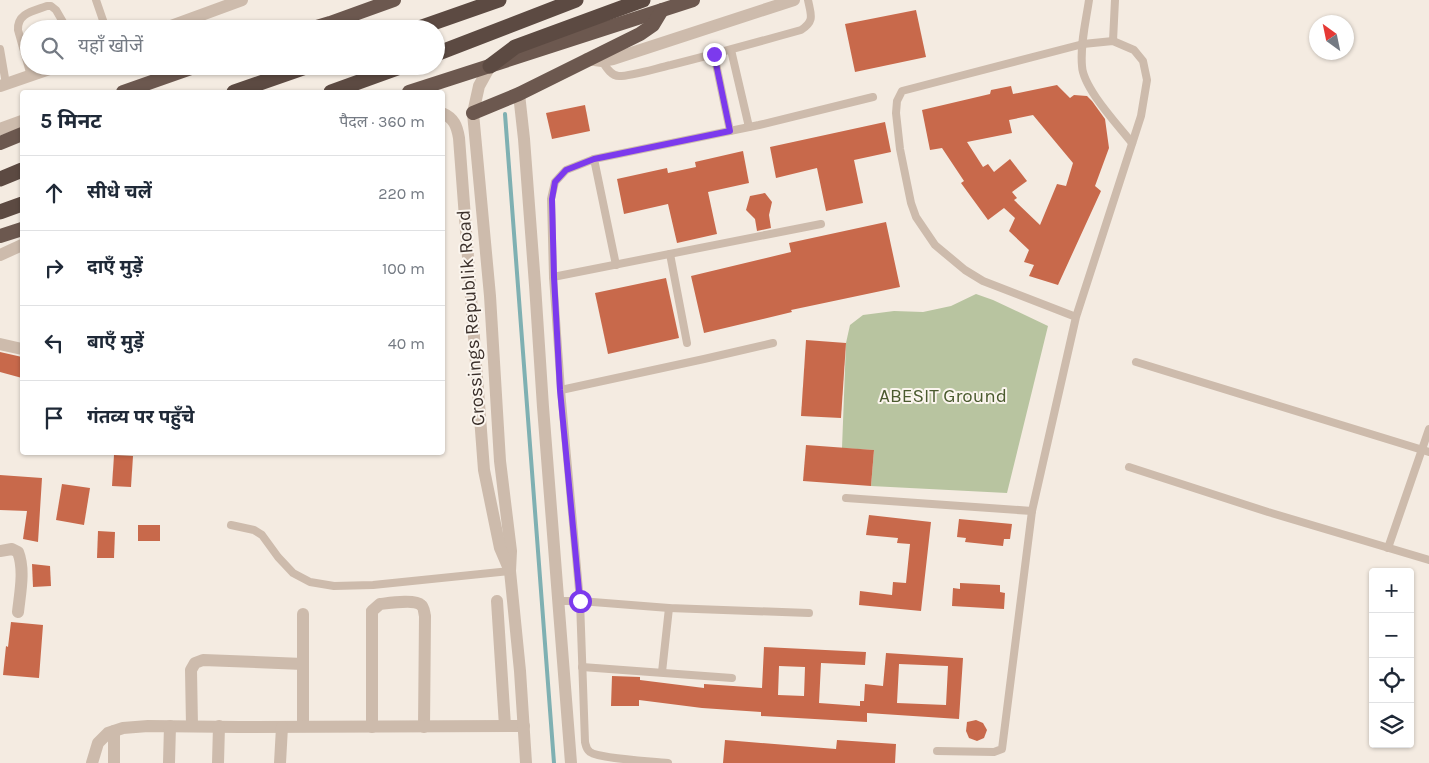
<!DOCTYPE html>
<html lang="hi">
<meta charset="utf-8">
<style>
:root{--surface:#fff;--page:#f2f2f3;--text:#1f2937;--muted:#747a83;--line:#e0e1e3}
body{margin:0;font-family:Karla,"Noto Sans Devanagari",sans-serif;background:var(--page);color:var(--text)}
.controls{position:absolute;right:15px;bottom:15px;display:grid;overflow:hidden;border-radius:5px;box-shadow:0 1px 4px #0004}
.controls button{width:45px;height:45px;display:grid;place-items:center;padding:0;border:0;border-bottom:1px solid var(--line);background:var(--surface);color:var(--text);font:25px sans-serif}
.compass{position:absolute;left:1309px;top:15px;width:45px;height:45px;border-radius:50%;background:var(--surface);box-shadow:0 1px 4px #0004;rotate:327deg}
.stop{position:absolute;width:15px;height:15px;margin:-11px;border:4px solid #7c3aed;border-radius:50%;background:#fff}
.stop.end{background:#7c3aed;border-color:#fff;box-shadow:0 1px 5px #0008}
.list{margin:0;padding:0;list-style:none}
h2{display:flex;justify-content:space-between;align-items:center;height:65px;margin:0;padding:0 20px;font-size:21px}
h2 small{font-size:16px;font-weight:400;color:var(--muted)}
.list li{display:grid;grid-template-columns:32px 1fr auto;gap:15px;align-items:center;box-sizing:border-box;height:75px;padding:0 20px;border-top:1px solid var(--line)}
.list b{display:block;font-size:19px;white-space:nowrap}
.list em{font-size:16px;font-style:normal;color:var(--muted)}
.icon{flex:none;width:28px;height:28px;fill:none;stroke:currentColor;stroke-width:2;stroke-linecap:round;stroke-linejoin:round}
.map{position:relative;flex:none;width:1429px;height:763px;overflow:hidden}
.search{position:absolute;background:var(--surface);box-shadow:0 1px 4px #0004;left:20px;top:20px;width:425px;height:55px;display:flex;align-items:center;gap:12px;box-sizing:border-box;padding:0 18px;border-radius:28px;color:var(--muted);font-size:19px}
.panel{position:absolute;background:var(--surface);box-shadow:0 1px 4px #0004;left:20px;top:90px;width:425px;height:365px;border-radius:5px}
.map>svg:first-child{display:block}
.green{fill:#b8c4a0}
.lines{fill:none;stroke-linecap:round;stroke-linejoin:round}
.stream{stroke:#7fb0b2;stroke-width:4}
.building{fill:#c8694b;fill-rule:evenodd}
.service{stroke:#cdbbac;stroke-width:8}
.minor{stroke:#cdbbac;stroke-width:12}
.tertiary{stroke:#cdbbac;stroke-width:12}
.trunk{stroke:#6c584f;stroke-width:14}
.motorway{stroke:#5c4a42;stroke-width:15}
.route{stroke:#7c3aed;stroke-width:6}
.labels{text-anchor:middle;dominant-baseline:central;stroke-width:4;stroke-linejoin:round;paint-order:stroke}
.street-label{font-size:19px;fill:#3b302b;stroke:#fbf5ee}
.park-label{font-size:19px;fill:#4a5a2e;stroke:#fbf5ee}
</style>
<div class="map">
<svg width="1429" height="763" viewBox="0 0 1429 763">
<rect width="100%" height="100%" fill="#f4ebe1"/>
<path class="green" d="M976 294 993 300 1048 326 1007 493 871 486 874 450 842 448 846 343 850 325 863 315 894 311 923 312 951 306Z"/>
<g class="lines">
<path class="stream" d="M505 114 554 763"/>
</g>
<g class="building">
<path d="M916 10 926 57 855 72 845 24Z"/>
<path d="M1057 85 1070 98 1074 95 1087 96 1092 101 1105 119 1109 148 1095 186 1101 191 1058 285 1029 276 1034 265 1024 262 1029 250 1009 231 1015 218 1004 208 988 220 961 183 964 181 942 148 930 150 922 110 990 94 991 90 1011 86 1013 94ZM1033 115 1073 163 1066 186 1057 184 1040 225 1014 200 1017 198 1012 192 1027 181 1010 159 994 172 988 164 983 167 967 142 1012 133 1009 120Z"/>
<path d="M585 105 590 131 552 139 546 113Z"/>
<path d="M885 122 891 152 854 160 863 203 826 211 817 168 776 178 770 147Z"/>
<path d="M743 151 749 183 708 192 717 234 677 243 668 204 624 214 617 179 667 168 668 173 696 167 695 162Z"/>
<path d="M765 193 772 202 769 215 771 228 757 231 755 219 746 210 750 196Z"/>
<path d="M886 222 900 287 791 310 792 312 704 333 691 276 791 252 789 243Z"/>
<path d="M666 278 679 338 608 354 595 293Z"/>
<path d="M806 340 846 343 841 418 801 416Z"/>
<path d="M0 352 22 357V378L0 372Z"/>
<path d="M806 445 874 450 871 486 803 481Z"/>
<path d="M114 455 133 456 131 487 112 486Z"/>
<path d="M0 475 42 478 38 542 23 539 27 511 0 510Z"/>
<path d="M62 484 90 488 84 525 56 520Z"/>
<path d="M869 515 931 522 921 611 859 605 860 591 892 595 893 582 906 583 910 544 897 543 898 538 866 535Z"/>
<path d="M959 519 1012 524 1010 539H1004L1003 546 965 542 966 538 957 537Z"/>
<rect x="138" y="525" width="22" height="16"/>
<path d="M98 531 115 532 114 558H97Z"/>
<path d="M32 564 50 566 51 586 33 587Z"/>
<path d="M960 583 1000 585V592L1005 593 1004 609 952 606 953 588 960 589Z"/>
<path d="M11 622 43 625 39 678 3 675 6 646 8 647Z"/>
<path d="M764 647 866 652 865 665 821 663 819 703 860 706V701H864L865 684 883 686 886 653 963 658 959 719 867 713V722L761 716V712L702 708 639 700V706H611L612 676 640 677V680L704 688V684L762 688ZM899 664 948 666 946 705 897 703ZM779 666 805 667 804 696 778 695Z"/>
<path d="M976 720 983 723 987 730 984 738 977 741 969 738 966 731 967 722Z"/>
<path d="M725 740 836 749 837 740 896 744 895 763H723Z"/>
</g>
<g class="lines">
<g class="service">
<path d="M96 0 106 29"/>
<path d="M1089 0C1086 21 1080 44 1082 66 1083 88 1118 125 1132 143"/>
<path d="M1113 41 1115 0"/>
<path d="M0 49 6 84"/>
<path d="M731 50 749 127"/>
<path d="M714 54 730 131"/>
<path d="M602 61C606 67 611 76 619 76 632 76 657 68 671 65 715 54 758 42 801 30 815 21 811 15 808 0"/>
<path d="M31 76 18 30C17 13 34 11 47 6H51L56 10 67 29"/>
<path d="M594 159 616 265"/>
<path d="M670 254 687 343"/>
<path d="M553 277 821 224"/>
<path d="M1136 362 1429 452"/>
<path d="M561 390 704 359 773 343"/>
<path d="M1129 467 1268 512 1429 560"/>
<path d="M846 498 1032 511"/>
<path d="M231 525 254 530 262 535 278 557 293 573 310 582 334 586 373 585 510 571"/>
<path d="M1388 548 1429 429"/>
<path d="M558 601H580L669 608 809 613"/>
<path d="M582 667 732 678"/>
<path d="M662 672 669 608"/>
<path d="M937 751 994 752 1002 749 1032 511 1076 317 1141 116 1147 80 1143 61 1134 50 1113 41 1083 44 902 91 897 101 896 113 900 149 911 203 916 217 935 245 965 270 983 281 1076 317"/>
<path d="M668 763C652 761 600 759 590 752 586 749 586 746 585 742L580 601 561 390 553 277 551 199 555 182 566 170 594 159 759 125 873 97"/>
</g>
<g class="minor">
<path d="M519 94 524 139 535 285 543 407 571 763"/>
<path d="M0 344 22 349"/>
<path d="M0 551 12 549 18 552C25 570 20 593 18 612"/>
<path d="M497 601 505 726"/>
<path d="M192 726 191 670 195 663 203 660 303 664"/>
<path d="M303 726V614"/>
<path d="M372 727V611L380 604C389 603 415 599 421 605 424 607 424 612 425 616L424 727"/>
<path d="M92 763 98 743 108 733 123 728 148 726 239 727 524 726"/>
<path d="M114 763V731"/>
<path d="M169 763 170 726"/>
<path d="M218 763 219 726"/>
<path d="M280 763 282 727"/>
</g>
<g class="tertiary">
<path d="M163 29 242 0"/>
<path d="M587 59 602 61 613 59 794 0"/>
<path d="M490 66 479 86 473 113 490 296 500 461 511 551 510 571 520 671 526 763"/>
<path d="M0 86 58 66"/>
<path d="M442 113C454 118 457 126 459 138L484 470 500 548 509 569"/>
<path d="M0 129 22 121"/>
<path d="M0 255 22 245"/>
</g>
<g class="trunk">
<path d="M310 29 330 23 394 0"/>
<path d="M123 92 197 66"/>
<path d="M409 92 693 0"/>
<path d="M473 113 519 94 640 34 653 25 662 10"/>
<path d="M0 143 22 134"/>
<path d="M0 236 22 229"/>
</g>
<g class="motorway">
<path d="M416 29 499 0"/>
<path d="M436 54 576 0"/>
<path d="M490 66 515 47 643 0"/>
<path d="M234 92 309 66"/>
<path d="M331 92 403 66"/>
<path d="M0 179 22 170"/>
<path d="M0 212 22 204"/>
</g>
</g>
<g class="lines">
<path class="route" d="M580 601 560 390 554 277 552 199 555 182 566 170 594 159 730 131 714 54"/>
</g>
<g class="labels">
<g class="street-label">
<text transform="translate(471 318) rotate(-94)">Crossings Republik Road</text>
</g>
<g class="park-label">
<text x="943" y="396">ABESIT Ground</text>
</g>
</g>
</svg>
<div class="controls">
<button>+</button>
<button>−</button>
<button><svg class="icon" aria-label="locate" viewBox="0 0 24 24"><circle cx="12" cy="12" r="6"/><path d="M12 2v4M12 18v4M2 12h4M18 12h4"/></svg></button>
<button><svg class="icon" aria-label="layers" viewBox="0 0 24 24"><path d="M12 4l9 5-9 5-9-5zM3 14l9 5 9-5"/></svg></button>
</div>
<svg class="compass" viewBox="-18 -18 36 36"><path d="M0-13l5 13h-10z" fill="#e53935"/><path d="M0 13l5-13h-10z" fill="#747a83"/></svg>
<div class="stop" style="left:580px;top:601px"></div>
<div class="stop end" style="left:714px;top:54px"></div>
<div class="search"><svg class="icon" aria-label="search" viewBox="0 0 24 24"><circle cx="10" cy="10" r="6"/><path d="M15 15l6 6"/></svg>यहाँ खोजें</div>
<section class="panel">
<h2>5 मिनट<small>पैदल · 360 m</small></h2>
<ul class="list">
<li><svg class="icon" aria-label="ahead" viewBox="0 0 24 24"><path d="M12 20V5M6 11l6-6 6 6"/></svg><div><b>सीधे चलें</b></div><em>220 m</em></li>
<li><svg class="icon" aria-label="right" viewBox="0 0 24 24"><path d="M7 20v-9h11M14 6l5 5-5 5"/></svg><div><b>दाएँ मुड़ें</b></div><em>100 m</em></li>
<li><svg class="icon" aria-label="left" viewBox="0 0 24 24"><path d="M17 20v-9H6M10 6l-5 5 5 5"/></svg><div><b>बाएँ मुड़ें</b></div><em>40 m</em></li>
<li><svg class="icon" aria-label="arrive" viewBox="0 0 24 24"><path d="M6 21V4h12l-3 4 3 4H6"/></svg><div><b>गंतव्य पर पहुँचे</b></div></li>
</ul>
</section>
</div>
